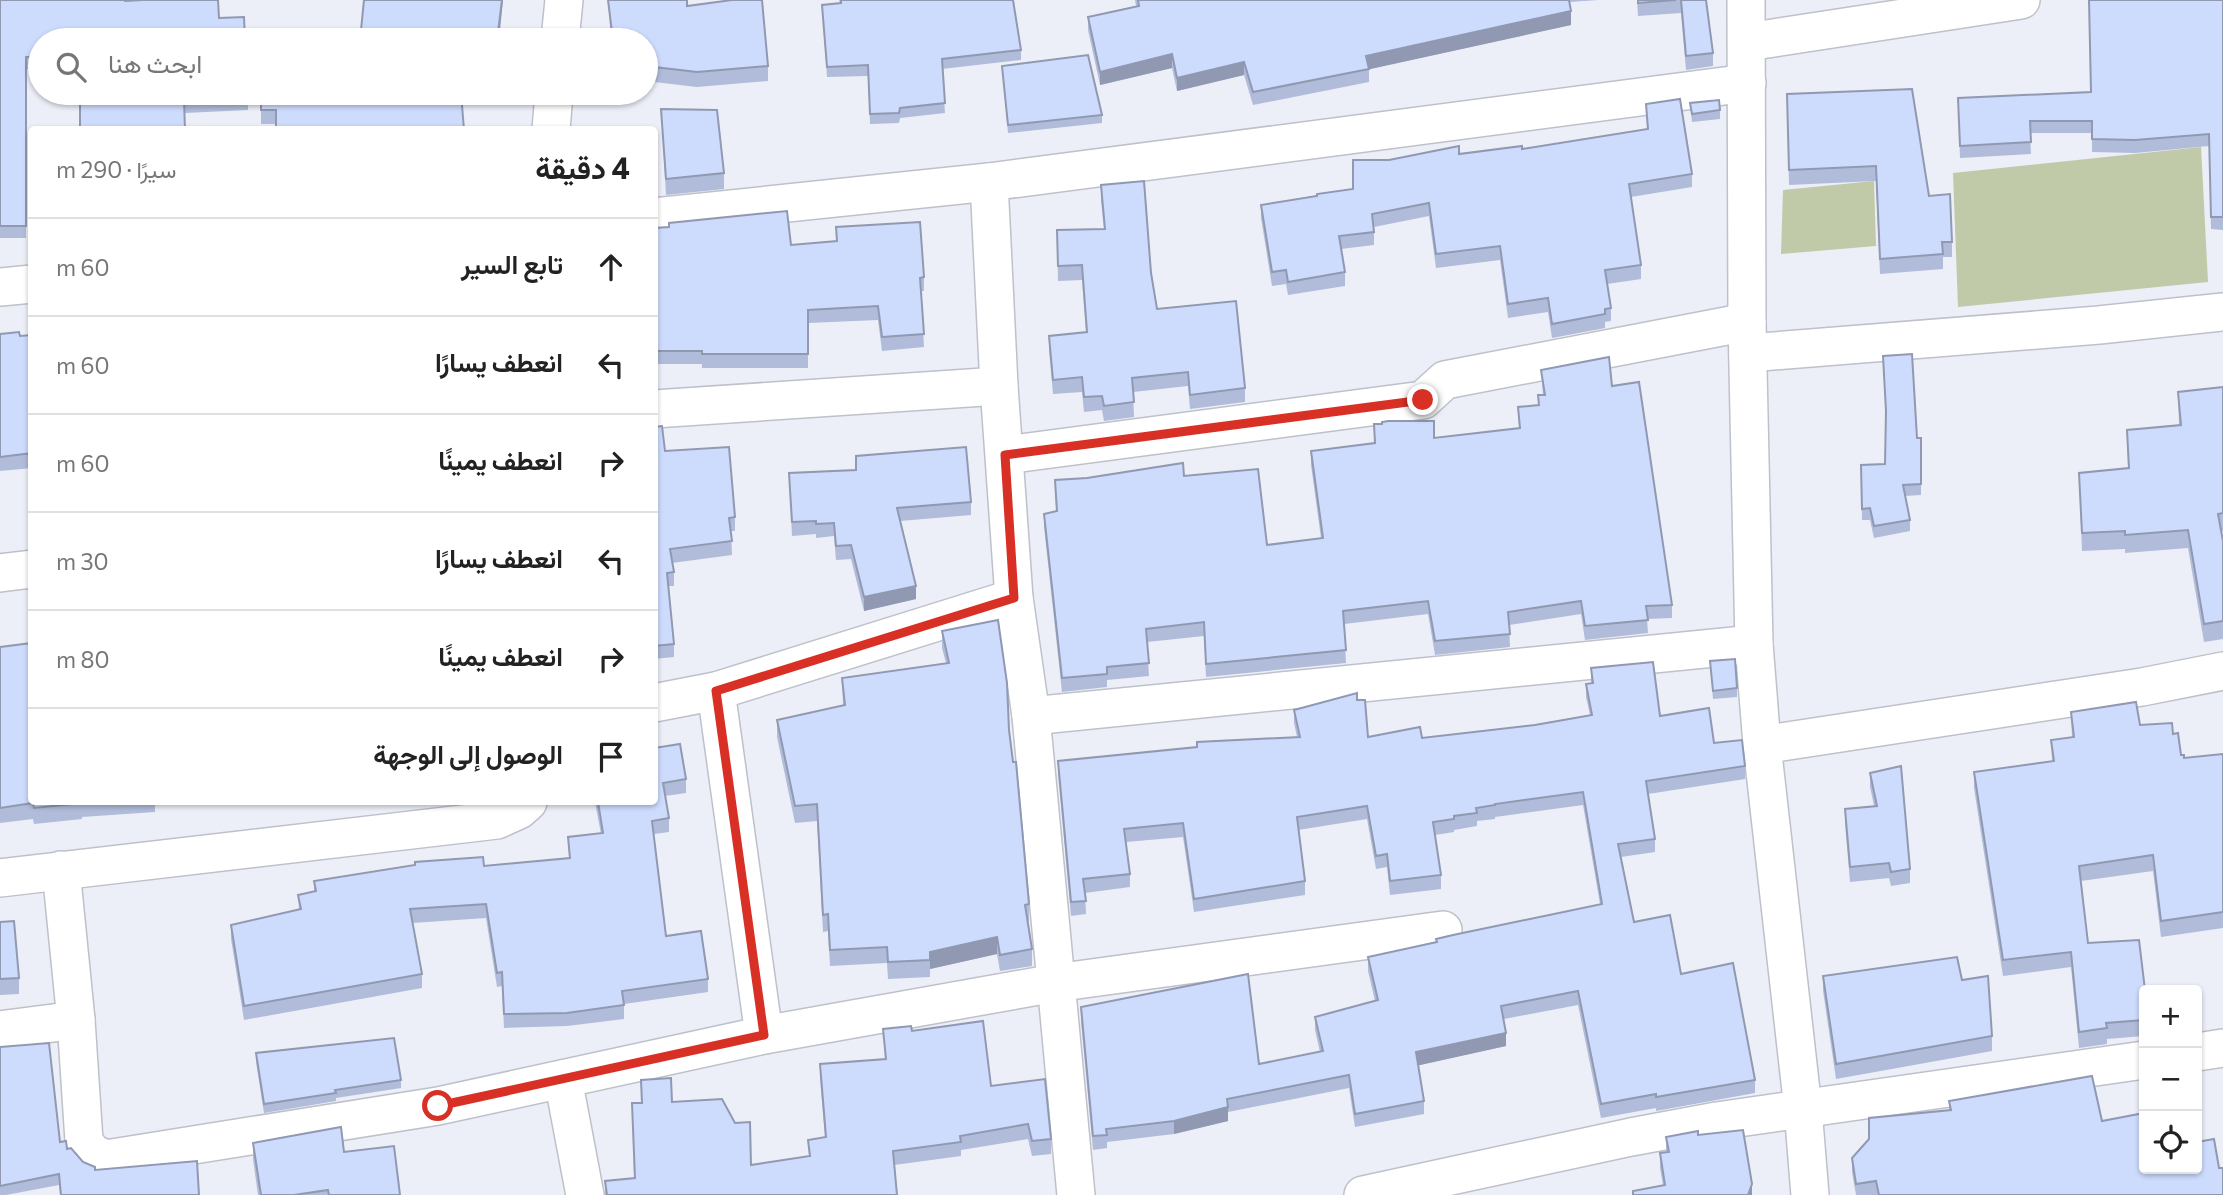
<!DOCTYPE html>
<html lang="ar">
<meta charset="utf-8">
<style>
:root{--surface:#fff;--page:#f2f2f2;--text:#222;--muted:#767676;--line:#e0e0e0}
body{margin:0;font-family:Commissioner,Vazirmatn,sans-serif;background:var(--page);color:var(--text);direction:rtl}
.controls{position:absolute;right:21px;bottom:21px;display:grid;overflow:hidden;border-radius:7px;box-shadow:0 2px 5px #0004}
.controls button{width:63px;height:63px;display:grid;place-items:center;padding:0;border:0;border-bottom:2px solid var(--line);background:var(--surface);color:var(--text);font:35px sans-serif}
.stop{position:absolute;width:21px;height:21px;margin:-16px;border:5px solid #d93025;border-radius:50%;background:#fff}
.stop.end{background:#d93025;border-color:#fff;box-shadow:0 2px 7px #0008}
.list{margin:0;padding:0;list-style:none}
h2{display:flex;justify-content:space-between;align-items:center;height:91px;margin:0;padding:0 28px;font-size:30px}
h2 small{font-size:23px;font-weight:400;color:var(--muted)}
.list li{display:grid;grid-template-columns:46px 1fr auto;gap:21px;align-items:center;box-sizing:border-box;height:98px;padding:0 28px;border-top:2px solid var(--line)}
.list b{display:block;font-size:26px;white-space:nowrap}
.list em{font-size:23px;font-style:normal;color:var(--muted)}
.icon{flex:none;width:38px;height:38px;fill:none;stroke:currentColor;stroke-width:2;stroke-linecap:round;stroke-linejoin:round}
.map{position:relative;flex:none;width:2223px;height:1195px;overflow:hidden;direction:ltr}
.search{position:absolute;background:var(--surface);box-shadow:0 2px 5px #0004;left:28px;top:28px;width:630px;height:77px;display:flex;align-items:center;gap:18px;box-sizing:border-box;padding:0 24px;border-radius:38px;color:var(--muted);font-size:26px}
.panel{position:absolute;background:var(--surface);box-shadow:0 2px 5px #0004;left:28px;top:126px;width:630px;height:679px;border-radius:7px;direction:rtl}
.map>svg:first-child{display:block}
.green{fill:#c0c9a8}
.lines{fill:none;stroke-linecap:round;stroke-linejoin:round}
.street-casing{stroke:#bec1c9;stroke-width:40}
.street{stroke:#fff;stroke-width:37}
.wall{fill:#b0bcda}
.shaded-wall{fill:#9099b1}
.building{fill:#cddbfd;stroke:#9099b1;stroke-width:2}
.route{stroke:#d93025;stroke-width:9}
</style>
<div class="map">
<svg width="2223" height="1195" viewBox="0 0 2223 1195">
<rect width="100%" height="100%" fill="#eceff7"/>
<g class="green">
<path d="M2201 147 2208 282 1958 307 1953 173Z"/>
<path d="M1874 181 1876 246 1781 254 1783 190Z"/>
</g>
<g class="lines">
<g class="street-casing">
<g id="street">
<path d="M1746 0 1747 322 1754 644 1762 745 1803 1109 1810 1195"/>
<path d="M560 40 564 0"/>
<path d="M1747 42 2021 0"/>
<path d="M551 130 554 93"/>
<path d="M989 182 999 386 1014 598 1031 716 1076 1195"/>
<path d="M654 217 989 182 1747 83"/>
<path d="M0 287 32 284"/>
<path d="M1748 353 2099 325 2223 312"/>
<path d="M654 409 999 386"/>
<path d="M1005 455 1423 400 1445 380 1747 322"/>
<path d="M0 573 32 569"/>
<path d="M716 691 764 1035"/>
<path d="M654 703 716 691 1014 598"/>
<path d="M1031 716 1754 644"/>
<path d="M1762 745 2142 687 2223 671"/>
<path d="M61 870 76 1020 84 1141 92 1153 106 1159 438 1106 764 1035 1055 983 1443 930"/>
<path d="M0 878 497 820 519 810 528 802"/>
<path d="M0 1030 76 1020"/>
<path d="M2197 1052 2223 1048"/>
<path d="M563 1079 585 1195"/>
<path d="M1363 1195 1631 1137 1717 1121 2144 1060"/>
</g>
</g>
<use href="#street" class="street"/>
</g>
<g class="wall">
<path d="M0 0 40 40V69H26V238H0Z"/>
<path d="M608 0H687V6L768 66V81L697 87 646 81V40H611Z"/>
<path d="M839 0H1013L1021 50V60L942 69 945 113 900 118 899 123 870 124 868 76 827 77 822 5 840 3Z"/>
<path d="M1135 0H1599L1569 2 1571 25 1369 69V82L1253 105 1244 75 1177 91 1172 68 1100 85 1088 30V17L1136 6Z"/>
<path d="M1637 0H1706L1713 53V66L1686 70 1681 13 1638 16Z"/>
<path d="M2223 0V230L2211 229 2209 146 2135 153 2092 152V133H2030L2031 154 1960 158 1958 98 2091 92Z"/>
<path d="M1002 66 1102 115V123L1008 133Z"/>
<path d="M80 93H248V110L185 113Z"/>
<path d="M261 93H461L276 124H261Z"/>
<path d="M1787 94 1929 196 1952 242V257H1943V269L1880 274 1876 181 1789 185Z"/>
<path d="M1690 103 1720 110V119L1692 122Z"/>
<path d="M1646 104 1692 174V187L1631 197 1641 265V279L1607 284 1611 308V321L1605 322V328L1552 338 1548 312 1508 318 1500 260 1436 268 1429 216 1374 227V245L1341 249 1345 272V286L1288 295 1286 284 1272 286 1261 218V205L1353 189 1389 160 1522 149 1647 129Z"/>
<path d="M661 109 724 173V189L666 195Z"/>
<path d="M1101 185 1151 273 1157 309 1245 388V402L1190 409 1188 386 1133 392 1134 417 1104 421 1102 410 1084 412 1082 392 1053 394 1049 350V336L1086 332 1082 280 1058 281 1057 230 1104 229 1101 200Z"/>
<path d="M836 227 924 277V291H921L924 347 882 351 878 320 808 323V368H702V364H654V228L791 245 836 241Z"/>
<path d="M0 334 20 336 32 335V468L0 471Z"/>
<path d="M1883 356 1917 438H1921V495L1905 496 1910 520V531L1874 538 1870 520H1862L1861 465 1885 464 1886 419Z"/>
<path d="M1541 370 1612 386 1672 605V618L1647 619 1648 633 1585 640 1581 614 1509 625 1510 647 1435 655 1428 614 1344 624 1346 663 1206 677 1204 636 1147 642 1149 676 1107 680V687L1062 692 1044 527V514L1056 511 1055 480 1184 476 1267 545 1321 538 1311 465V451L1375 443 1374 424 1434 438 1519 428 1518 407 1538 405V395H1543Z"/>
<path d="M2223 387V531L2221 532 2223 541V639L2204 642 2188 548 2125 553V549L2082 551 2079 473 2128 468 2127 430 2179 426 2178 392Z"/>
<path d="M654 427 665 451 735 517V531H731L732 555 672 563 674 572V586H668L674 644V657L654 659Z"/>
<path d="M789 473 971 502V515L900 521 916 599 864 611 851 559 836 560 834 536 816 538V534L792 536Z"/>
<path d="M942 631 1009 730 1029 904V921H1027L1032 949V966L1000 971 997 954 930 969V977L888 979 887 963 830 966 828 931 823 932 817 821 795 823 777 737V720L843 705 842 678 946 663 942 648Z"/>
<path d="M0 647 32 802H155V812L82 817V819L34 824 33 819 0 823Z"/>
<path d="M1710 661 1737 688V697L1713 699Z"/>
<path d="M1591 668 1660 716 1714 743 1745 766V779L1648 794 1655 839V852L1621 857 1634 922 1681 974 1755 1080V1093L1656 1111V1108L1601 1118 1578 1005 1504 1019 1506 1046 1418 1065 1424 1101V1114L1355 1127 1349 1088 1228 1112V1121L1174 1134 1107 1142V1148L1093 1150 1081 1021V1007L1259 1064 1320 1052 1315 1030V1017L1375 1001 1368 971V957L1600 904 1583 805 1495 817V819L1477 821V826L1454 830V832L1435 835 1441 875V889L1390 895 1387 867 1376 869 1367 819 1298 830 1305 881V895L1194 912 1183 837 1126 842 1130 874V887L1085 893 1086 914 1071 916 1058 774V761L1297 737 1294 723V710L1357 700 1368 737 1422 738 1535 725 1590 715 1586 697V684L1591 683Z"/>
<path d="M2071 712 2140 725 2173 734 2181 755 2184 758 2223 754V928L2161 937 2153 871 2081 881 2088 943 2144 990V1036L2107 1039V1044L2079 1048 2071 967 2003 976 1974 788V772L2052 761 2051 740 2072 738Z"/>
<path d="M654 748 686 779V793L665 796 669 818V832L654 834 666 936 708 979V992L624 1004V1019L567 1026 504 1028 502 986 497 987 486 918 412 923 422 974V988L244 1020 231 939V925L299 910 298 895 314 892V881L415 865 484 866 569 858 568 837 601 834 595 802H654Z"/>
<path d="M1870 773 1910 869V883L1891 886 1889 878 1850 882 1845 823V809L1874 806 1870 787Z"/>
<path d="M0 922 19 978V994L0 995Z"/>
<path d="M1823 976 1992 1036V1051L1836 1079 1823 991Z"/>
<path d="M883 1029 912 1031 991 1086 1051 1139V1154L1032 1156 1028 1139 961 1150V1156L894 1165 897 1195H605V1181L634 1178 632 1103H641V1080L672 1102 751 1165 809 1156 808 1140 825 1138 820 1078V1064L885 1059Z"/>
<path d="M0 1047 60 1142 83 1162 95 1170 199 1195H60L59 1185 6 1195H0Z"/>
<path d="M256 1053 401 1080V1088L336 1098V1101L264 1113 256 1062Z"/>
<path d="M1949 1101 2102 1121 2144 1169 2223 1195H1856L1852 1172V1158L1869 1139 1949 1110Z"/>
<path d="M1698 1135 1752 1195H1633V1191L1663 1185 1660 1168V1153L1666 1152V1137Z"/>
<path d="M253 1143 344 1152 400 1195H258L253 1159Z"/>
</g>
<g class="shaded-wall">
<path d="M502 0H503L499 40H497Z"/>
<path d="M1571 11V25L1366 70V56Z"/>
<path d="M1172 54V68L1100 85V72Z"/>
<path d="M1244 62V75L1177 91V78Z"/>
<path d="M916 586V599L864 611V597Z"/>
<path d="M997 937V954L930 969V952Z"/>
<path d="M1506 1033V1046L1416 1066V1052Z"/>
<path d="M1228 1107V1121L1174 1134V1121Z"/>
<path d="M1752 1184V1195H1748Z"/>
</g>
<g class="building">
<path d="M0 0H125V1L143 0H218L219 18 244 17 245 40H40V57H26V226H0Z"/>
<path d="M364 0H502L497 40H360Z"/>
<path d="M608 0H687V6L732 0H762L768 66 697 72 646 66V40H613Z"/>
<path d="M841 0H1013L1021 50 942 59 945 103 900 108 899 113 870 114 868 65 827 67 822 5 841 3Z"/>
<path d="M1138 0H1569L1571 11 1366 56 1369 69 1253 92 1244 62 1177 78 1172 54 1100 72 1088 17 1139 6Z"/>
<path d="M1638 0H1676L1638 3Z"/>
<path d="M1681 0H1706L1713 53 1686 56Z"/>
<path d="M2089 0H2223V217H2211L2209 134 2135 140 2092 139V121H2030L2031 142 1960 146 1958 98 2091 92Z"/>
<path d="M1088 55 1102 115 1008 125 1002 66Z"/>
<path d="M1912 89 1929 196 1950 194 1952 242H1942L1943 254 1880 259 1876 166 1789 170 1787 94Z"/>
<path d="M80 93H248V98L184 100 185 130H80Z"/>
<path d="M261 93H461L464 130H276V110H261Z"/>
<path d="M1680 99 1692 174 1629 184 1641 265 1605 270 1611 308 1605 309V314L1552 324 1548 298 1508 304 1500 246 1436 254 1429 203 1372 214 1374 232 1339 236 1345 272 1288 282 1286 270 1272 272 1261 205 1317 196V194L1353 189V160H1389L1459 146V154L1522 146V149L1648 129 1646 104Z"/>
<path d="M1719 100 1720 110 1692 114 1690 103Z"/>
<path d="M661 109 717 110 724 173 666 179Z"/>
<path d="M1144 181 1151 273 1157 309 1236 301 1245 388 1190 395 1188 372 1132 378 1134 402 1104 406 1102 396 1084 397 1082 377 1053 380 1049 336 1087 332 1082 265 1058 266 1057 230 1105 229 1101 185Z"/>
<path d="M787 211 791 245 837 241 836 227 920 222 924 277 920 278 924 334 882 337 878 306 808 310V354H702V351H654V228L669 227V223Z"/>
<path d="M19 332 20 336 32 335V453L0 457V334Z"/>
<path d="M1912 354 1917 438H1921V484L1903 485 1910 520 1874 526 1870 508 1862 509 1861 465 1885 464 1886 411 1883 356Z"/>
<path d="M1609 357 1612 386 1639 382 1672 605 1646 606 1648 620 1585 626 1581 601 1508 612 1510 634 1435 641 1428 601 1343 611 1346 650 1206 664 1204 622 1146 629 1149 663 1107 667V674L1062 678 1044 514 1057 511 1055 480 1087 478 1183 463 1184 476 1258 469 1267 545 1323 538 1311 451 1375 443 1374 424H1382V422L1388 421H1434V438L1520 428 1518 407 1539 405 1538 395H1545L1541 370Z"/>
<path d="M2223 387V513L2218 514 2223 541V621L2204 624 2188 530 2125 535V531L2082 533 2079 473 2129 468 2127 430 2181 425 2178 392Z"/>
<path d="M662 426 665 451 729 447 735 517 729 518 732 541 670 549 674 572 667 573 674 644 654 646V427Z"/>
<path d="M966 447 971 502 897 508 916 586 864 597 851 545 836 546 834 523 816 524V521L792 522 789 473 856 470V456Z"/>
<path d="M998 620 1007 683 1009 730 1013 762H1016L1029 904 1025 905 1032 949 1000 955 997 937 930 952V960L888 962 887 947 830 950 828 914 823 915 817 804 795 806 777 720 845 705 842 678 949 663 942 631Z"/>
<path d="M32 643V802H82V803L34 808 33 803 0 808V647Z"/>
<path d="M1735 659 1737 688 1713 691 1710 661Z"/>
<path d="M1653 662 1660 716 1709 708 1714 743 1742 740 1745 766 1646 781 1655 839 1618 844 1634 922 1670 915 1681 974 1733 963 1755 1080 1656 1097V1094L1601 1104 1578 991 1501 1006 1506 1033 1416 1052 1424 1101 1355 1114 1349 1075 1227 1099 1228 1107 1174 1121 1106 1129 1107 1135 1093 1136 1081 1007 1248 974 1259 1064 1323 1051 1315 1017 1378 1000 1368 957 1437 942 1436 939 1453 935 1602 904 1583 792 1495 804V805L1476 808 1477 813 1454 816V819L1433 822 1441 875 1390 881 1387 854 1376 856 1367 806 1297 817 1305 881 1194 899 1183 823 1124 829 1130 874 1083 879 1086 901 1071 902 1058 761 1197 747V742L1300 737 1294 710 1357 693V700H1365L1368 737 1420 727 1422 738 1535 725 1592 715 1586 684 1593 683 1591 668Z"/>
<path d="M2136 702 2140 725 2172 723 2173 734 2178 733 2181 755H2184V758L2223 754V912L2161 921 2153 855 2079 866 2088 943 2139 940 2145 990H2144V1020L2106 1023 2107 1028 2079 1032 2071 952 2003 960 1974 772 2054 761 2051 740 2074 737 2071 712Z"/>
<path d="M680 744 686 779 663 783 669 818 652 821 666 936 701 931 708 979 622 991 624 1005 567 1013 504 1014 502 972 497 973 486 904 410 909 422 974 244 1006 231 925 301 909 298 895 316 891 314 881 415 865V862L483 857 484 866 570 858 568 837 603 833 598 802H654V748Z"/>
<path d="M1901 766 1910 869 1891 872 1889 863 1850 867 1845 809 1877 806 1870 773Z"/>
<path d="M14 921 19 978 0 979V922Z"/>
<path d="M1957 957 1962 980 1988 976 1992 1036 1836 1064 1823 976Z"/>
<path d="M983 1021 991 1086 1045 1079 1051 1139 1032 1141 1028 1124 960 1136 961 1142 893 1151 897 1195H607L605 1181 635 1178 632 1103H642L641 1080 671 1078 672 1102 722 1099 735 1123 750 1122 751 1165 810 1156 808 1140 826 1137 820 1064 886 1059 883 1029 911 1026 912 1031Z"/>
<path d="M394 1038 401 1080 335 1090 336 1093 264 1104 256 1053Z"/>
<path d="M49 1043 60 1142 66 1141 67 1149 71 1148 83 1162 95 1167V1170L197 1161 199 1195H61L59 1174 0 1186V1047Z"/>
<path d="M2092 1076 2102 1121 2144 1113V1169H2197V1142L2214 1139 2219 1168H2223V1195H1879L1876 1181 1856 1184 1852 1158 1869 1139V1118L1951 1110 1949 1101Z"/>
<path d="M341 1127 344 1152 394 1146 400 1195H329L328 1190 294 1195H261L253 1143Z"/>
<path d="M1743 1130 1752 1184 1748 1195H1633V1191L1665 1185 1660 1153 1669 1152 1666 1137 1698 1131V1135Z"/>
</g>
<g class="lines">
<path class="route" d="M438 1106 764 1035 716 691 1014 598 1005 455 1423 400"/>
</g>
</svg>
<div class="controls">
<button>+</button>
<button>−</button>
<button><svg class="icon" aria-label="locate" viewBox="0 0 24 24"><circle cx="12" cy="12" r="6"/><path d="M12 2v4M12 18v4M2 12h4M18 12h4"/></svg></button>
</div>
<div class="stop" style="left:438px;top:1106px"></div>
<div class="stop end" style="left:1423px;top:400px"></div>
<div class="search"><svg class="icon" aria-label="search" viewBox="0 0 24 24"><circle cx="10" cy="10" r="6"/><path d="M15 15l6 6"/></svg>ابحث هنا</div>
<section class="panel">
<h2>4 دقيقة<small>سيرًا · 290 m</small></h2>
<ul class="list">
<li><svg class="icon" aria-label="ahead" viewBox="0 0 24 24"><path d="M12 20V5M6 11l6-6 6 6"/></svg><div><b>تابع السير</b></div><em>60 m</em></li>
<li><svg class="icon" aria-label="left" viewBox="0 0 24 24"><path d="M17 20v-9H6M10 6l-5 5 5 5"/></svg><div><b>انعطف يسارًا</b></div><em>60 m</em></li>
<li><svg class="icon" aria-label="right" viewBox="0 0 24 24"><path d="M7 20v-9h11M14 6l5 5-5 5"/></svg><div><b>انعطف يمينًا</b></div><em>60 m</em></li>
<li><svg class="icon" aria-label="left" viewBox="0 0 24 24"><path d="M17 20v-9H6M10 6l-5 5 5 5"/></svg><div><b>انعطف يسارًا</b></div><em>30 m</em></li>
<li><svg class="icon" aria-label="right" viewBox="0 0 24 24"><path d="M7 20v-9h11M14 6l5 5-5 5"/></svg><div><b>انعطف يمينًا</b></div><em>80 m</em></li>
<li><svg class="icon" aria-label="arrive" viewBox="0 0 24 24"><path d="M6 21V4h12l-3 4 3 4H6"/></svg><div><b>الوصول إلى الوجهة</b></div></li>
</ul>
</section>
</div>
